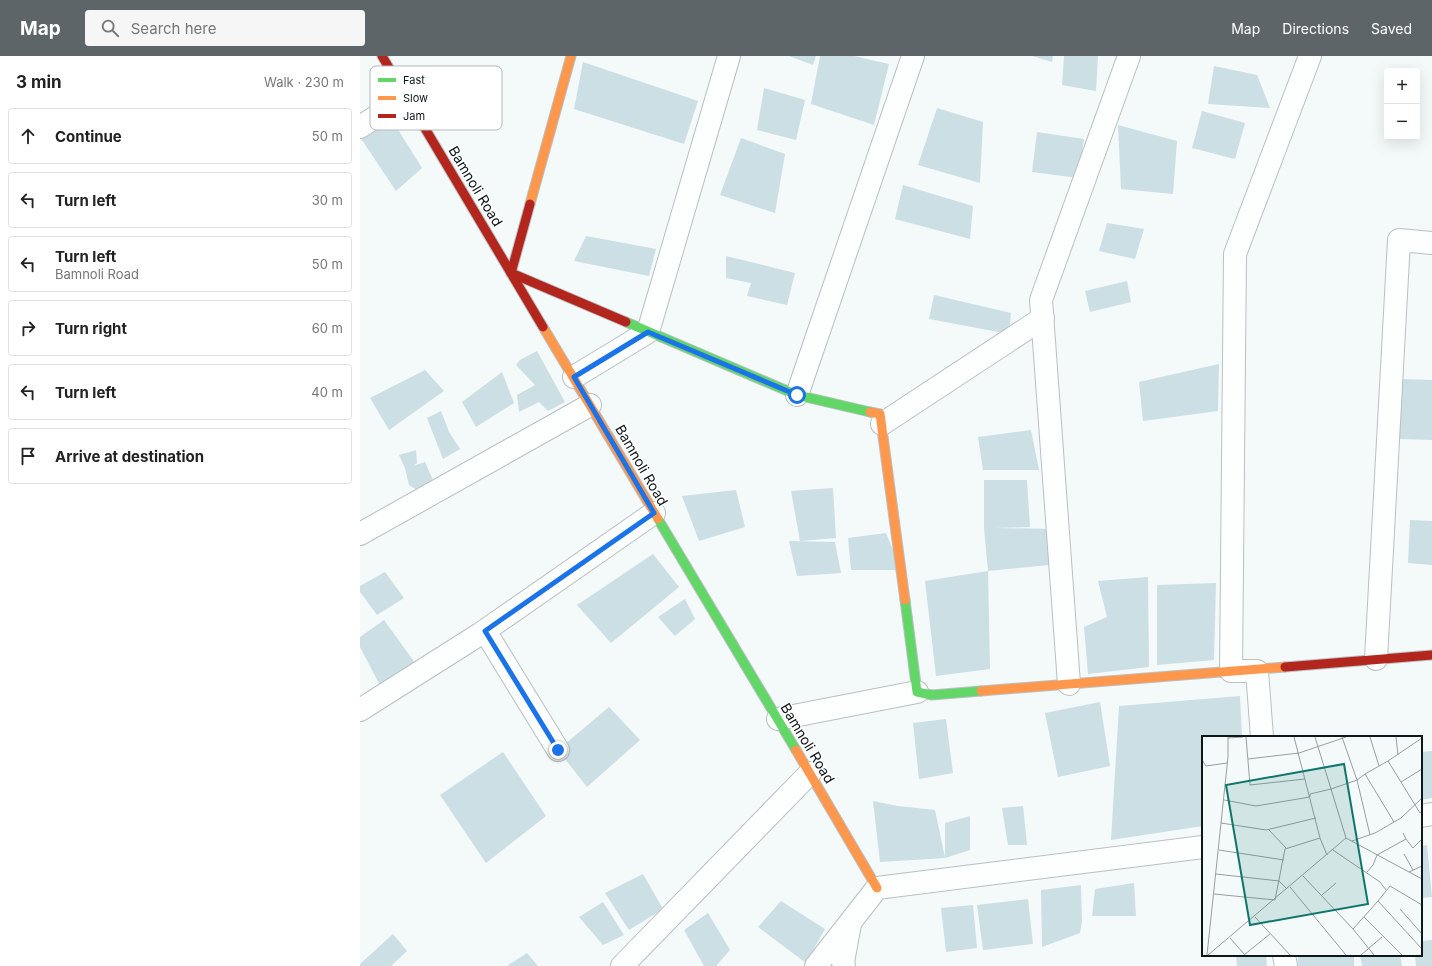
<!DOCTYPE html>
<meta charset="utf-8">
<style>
:root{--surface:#fff;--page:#f6f6f6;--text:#222;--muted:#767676;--line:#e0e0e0;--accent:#5e6568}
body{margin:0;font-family:Inter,sans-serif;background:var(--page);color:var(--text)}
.controls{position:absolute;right:12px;top:12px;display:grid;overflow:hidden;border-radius:4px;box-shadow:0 4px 16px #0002}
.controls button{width:36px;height:36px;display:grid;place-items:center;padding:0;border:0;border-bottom:1px solid var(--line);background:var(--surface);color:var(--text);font:20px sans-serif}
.stop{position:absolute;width:12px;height:12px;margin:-9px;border:3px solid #1a73e8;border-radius:50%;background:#fff}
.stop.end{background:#1a73e8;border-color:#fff;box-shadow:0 1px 4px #0008}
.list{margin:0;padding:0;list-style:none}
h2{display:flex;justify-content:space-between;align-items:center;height:52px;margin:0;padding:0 16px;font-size:17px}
h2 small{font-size:13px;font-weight:400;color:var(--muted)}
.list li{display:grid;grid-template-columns:26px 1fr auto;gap:12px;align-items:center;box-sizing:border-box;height:56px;margin:0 8px 8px;padding:0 8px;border:1px solid var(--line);border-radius:4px}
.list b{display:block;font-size:15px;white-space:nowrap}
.list p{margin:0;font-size:13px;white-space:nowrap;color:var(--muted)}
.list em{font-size:13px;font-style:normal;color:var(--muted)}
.icon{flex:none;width:22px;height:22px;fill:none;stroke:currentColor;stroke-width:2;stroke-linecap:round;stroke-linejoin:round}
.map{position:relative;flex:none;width:1072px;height:910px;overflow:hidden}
header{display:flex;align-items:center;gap:24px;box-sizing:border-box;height:56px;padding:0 20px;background:var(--accent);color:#fff}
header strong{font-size:19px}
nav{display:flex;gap:22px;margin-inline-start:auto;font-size:14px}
.search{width:280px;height:36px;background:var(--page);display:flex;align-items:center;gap:10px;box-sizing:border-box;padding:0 14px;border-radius:4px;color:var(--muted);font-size:15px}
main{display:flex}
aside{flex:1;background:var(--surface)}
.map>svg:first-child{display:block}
.building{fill:#cbdfe5}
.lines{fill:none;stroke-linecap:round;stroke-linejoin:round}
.street-casing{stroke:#bac0c2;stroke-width:24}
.fast-casing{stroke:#bac0c2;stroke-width:11}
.slow-casing{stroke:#bac0c2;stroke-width:11}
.jam-casing{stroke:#bac0c2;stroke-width:11}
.street{stroke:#fdfefe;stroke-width:22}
.fast{stroke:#63d668;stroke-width:9}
.slow{stroke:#ff974d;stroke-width:9}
.jam{stroke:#b3261e;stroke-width:9}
.route{stroke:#1a73e8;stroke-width:5}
.labels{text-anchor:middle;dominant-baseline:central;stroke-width:3;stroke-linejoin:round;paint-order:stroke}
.street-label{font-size:14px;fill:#0d1619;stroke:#fff}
.inset-road{fill:none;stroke:#989ea0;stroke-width:1}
.view{fill:#0f766e;fill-opacity:0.15;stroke:#0f766e;stroke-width:2}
.inset-edge{fill:none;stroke:#0d1619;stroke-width:2}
.key{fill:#fff;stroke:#b6b9ba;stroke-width:1}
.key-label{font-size:11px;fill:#0d1619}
</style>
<header>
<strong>Map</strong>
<div class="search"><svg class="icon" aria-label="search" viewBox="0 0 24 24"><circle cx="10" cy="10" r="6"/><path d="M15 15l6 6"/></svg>Search here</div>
<nav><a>Map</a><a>Directions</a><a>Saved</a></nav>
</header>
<main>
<aside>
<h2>3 min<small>Walk · 230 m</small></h2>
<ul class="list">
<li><svg class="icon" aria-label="ahead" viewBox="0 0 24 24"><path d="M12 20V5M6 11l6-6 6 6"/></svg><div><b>Continue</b></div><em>50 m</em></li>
<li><svg class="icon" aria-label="left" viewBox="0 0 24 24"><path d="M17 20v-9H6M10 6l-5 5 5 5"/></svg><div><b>Turn left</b></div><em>30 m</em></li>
<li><svg class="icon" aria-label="left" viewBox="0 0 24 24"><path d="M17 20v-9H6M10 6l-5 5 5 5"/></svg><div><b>Turn left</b><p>Bamnoli Road</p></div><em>50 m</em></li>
<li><svg class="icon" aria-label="right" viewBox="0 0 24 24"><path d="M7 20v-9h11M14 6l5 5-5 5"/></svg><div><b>Turn right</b></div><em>60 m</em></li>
<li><svg class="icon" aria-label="left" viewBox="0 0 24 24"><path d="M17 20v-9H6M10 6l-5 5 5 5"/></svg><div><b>Turn left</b></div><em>40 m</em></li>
<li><svg class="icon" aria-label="arrive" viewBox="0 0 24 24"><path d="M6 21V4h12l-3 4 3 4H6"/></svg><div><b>Arrive at destination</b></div></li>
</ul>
</aside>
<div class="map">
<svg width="1072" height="910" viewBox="0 0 1072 910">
<rect width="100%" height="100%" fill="#f4f9fa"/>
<g class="building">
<path d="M429 0H456L453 9Z"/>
<path d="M460 0H494L529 8 514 69 451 48Z"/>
<path d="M672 0H693L692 6Z"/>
<path d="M704 0H738L736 35 702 29Z"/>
<path d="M223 6 338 45 324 88 214 53Z"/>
<path d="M854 10 897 19 910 52 848 48Z"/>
<path d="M404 32 445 44 436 84 397 74Z"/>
<path d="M577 52 623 66 620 127 558 109Z"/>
<path d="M842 55 885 67 875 103 832 92Z"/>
<path d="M29 59 62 112 36 135 0 81Z"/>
<path d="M758 69 817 85 813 138 761 133Z"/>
<path d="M677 76 724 83 718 122 672 116Z"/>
<path d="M381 82 425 98 415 157 360 139Z"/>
<path d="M543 129 613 150 610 183 535 163Z"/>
<path d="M747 167 784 173 775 203 739 195Z"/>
<path d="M226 180 296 193 289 220 214 205Z"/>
<path d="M366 200 435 217 427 249 387 240 391 227 366 222Z"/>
<path d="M767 225 771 246 730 256 725 235Z"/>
<path d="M574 239 651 257 649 278 569 263Z"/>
<path d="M177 295 205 346 188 355 179 346 159 356 157 339 175 329 156 309 160 304Z"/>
<path d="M859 308 858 355 783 365 779 326Z"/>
<path d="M65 314 84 335 29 374 10 342Z"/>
<path d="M142 316 154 347 116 371 102 346Z"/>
<path d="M1042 323 1072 324V384L1039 383Z"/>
<path d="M81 355 89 376 100 393 83 403 67 362Z"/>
<path d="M671 374 679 414H623L618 381Z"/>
<path d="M56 394 57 407 53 410 65 406 73 424 60 436 49 429 45 412 39 399Z"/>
<path d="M624 424H667L670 471 634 472 698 473 700 508 628 515 630 613 576 620 565 525 628 515 624 472Z"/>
<path d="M473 432 476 482 440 485 431 435Z"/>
<path d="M376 434 385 471 339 485 322 440Z"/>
<path d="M1050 464 1072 465V509L1048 507Z"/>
<path d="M526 477 541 514H491L488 482Z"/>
<path d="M429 485 475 486 481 517 437 520Z"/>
<path d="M293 498 319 531 251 587 217 549Z"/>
<path d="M25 516 44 542 17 559 0 536V530Z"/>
<path d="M788 521 789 611 728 618 724 571 747 561 738 525Z"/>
<path d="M856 527 854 604 797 609V529Z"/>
<path d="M325 543 335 563 315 580 298 561Z"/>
<path d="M24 564 58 611 25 639 0 591V581Z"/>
<path d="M880 640 882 681H843V770L751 784 759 650Z"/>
<path d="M740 646 750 710 698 721 685 657Z"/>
<path d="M249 651 280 684 227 731 198 694Z"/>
<path d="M586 663 593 717 559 723 553 667Z"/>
<path d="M1072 695V742L1061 744V696Z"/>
<path d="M143 696 186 760 126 807 80 739Z"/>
<path d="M513 745 538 750 575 754 585 802 520 806Z"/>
<path d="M663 750 667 789H648L642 752Z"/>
<path d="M610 760V794L585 802V767Z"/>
<path d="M1067 789 1072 841 1061 842V790Z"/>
<path d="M283 818 303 853 269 874 245 837Z"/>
<path d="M774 827 776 860H732L735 833Z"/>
<path d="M721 829 722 865 720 877 682 891 681 834Z"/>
<path d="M668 843 673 888 623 894 617 849Z"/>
<path d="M421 845 465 873 446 907 398 871Z"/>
<path d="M243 846 264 879 243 889 219 861Z"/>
<path d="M613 849 617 892 586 896 581 852Z"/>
<path d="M348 857 370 894 356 910H344L324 874Z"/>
<path d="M33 878 47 895 31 910H0V908Z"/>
<path d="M1072 884V910H1056L1055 899H1061V885Z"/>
<path d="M167 897 178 910H147Z"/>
<path d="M876 899H906L907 910H877Z"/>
<rect x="938" y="899" width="56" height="11"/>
<path d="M1000 899H1040L1042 910H1002Z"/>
</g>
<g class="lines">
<g class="street-casing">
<g id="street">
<path d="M0 71 47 41"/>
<path d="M214 321 288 276 369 0"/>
<path d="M437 339 553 0"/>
<path d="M522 368 683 262"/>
<path d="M0 478 230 349"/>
<path d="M125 575 198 694"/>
<path d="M1016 603 1039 184 1072 187"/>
<path d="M709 628 681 244 769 0"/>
<path d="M0 654 120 578 294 457"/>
<path d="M418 663 557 636"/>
<path d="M902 681 897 615H871L875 198 950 0"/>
<path d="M1061 760 1072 758"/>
<path d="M924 899 926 910"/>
<path d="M262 910 450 717"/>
<path d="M456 910 517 832 843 791"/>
<path d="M484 910 483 906 490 868"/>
</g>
</g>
<g class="fast-casing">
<g id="fast">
<path d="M266 266 437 339 510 356"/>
<path d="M298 463 436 694"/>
<path d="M545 544 557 636 572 639 621 635"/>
</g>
</g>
<g class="slow-casing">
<g id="slow">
<path d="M170 148 211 0"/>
<path d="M183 271 298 463"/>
<path d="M510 356 520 358 545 544"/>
<path d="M621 635 925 611"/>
<path d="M436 694 517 832"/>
</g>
</g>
<g class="jam-casing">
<g id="jam">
<path d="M22 0 183 271"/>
<path d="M170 148 151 217 266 266"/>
<path d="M925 611 1072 599"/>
</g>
</g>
<use href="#street" class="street"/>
<use href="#fast" class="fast"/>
<use href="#slow" class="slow"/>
<use href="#jam" class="jam"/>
</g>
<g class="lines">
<path class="route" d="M198 694 125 575 294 457 214 321 288 276 437 339"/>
</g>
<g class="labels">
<g class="street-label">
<text transform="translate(116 130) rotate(59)">Bamnoli Road</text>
<text transform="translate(282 409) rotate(60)">Bamnoli Road</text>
<text transform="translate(448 687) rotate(59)">Bamnoli Road</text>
</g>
</g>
<g transform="translate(842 680)">
<rect width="220" height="220" fill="#f4f9fa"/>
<path class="inset-road" d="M44 1 48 49 103 43M140 1 155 44 129 53 144 102 207 136 220 130M168 1 177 30M194 1 196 19M26 2 41 1M46 23 97 17 144 1M0 24 4 30 25 27M186 25 220 2M163 38 155 44 168 99M199 46 220 33M22 64 54 70 108 61V58L129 53 113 1M192 86 163 38 186 25 218 77 220 76M19 87 64 94 114 82M67 94 84 112M118 102 125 119M204 103 211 112 220 103M150 105 173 97 199 82 220 62M17 114 82 124M131 114 178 146 184 154M202 118 211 134M165 136 171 129 175 119 204 103 201 97M207 136 220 143M14 138 77 145 85 153M101 140 151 193M88 151 144 219M12 158 73 164 83 113 118 102 92 1M120 159 134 147M220 169 188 150 176 165 220 213M198 173 220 198M53 181 88 219M162 181 200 219M28 202 43 219M5 219 26 21V1M6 219 144 102M42 219 68 198M159 219 180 201M172 219 151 193 176 165"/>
<path class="view" d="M142 28 166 168 48 189 24 49Z"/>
<rect width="220" height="220" class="inset-edge"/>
</g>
<rect x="10" y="10" width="132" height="64" rx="6" class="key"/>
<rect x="18" y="22" width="18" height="4" fill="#63d668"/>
<rect x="18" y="40" width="18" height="4" fill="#ff974d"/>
<rect x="18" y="58" width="18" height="4" fill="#b3261e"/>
<g class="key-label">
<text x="43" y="28">Fast</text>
<text x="43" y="46">Slow</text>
<text x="43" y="64">Jam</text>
</g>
</svg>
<div class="controls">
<button>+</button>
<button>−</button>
</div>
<div class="stop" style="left:437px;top:339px"></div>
<div class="stop end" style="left:198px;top:694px"></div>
</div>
</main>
